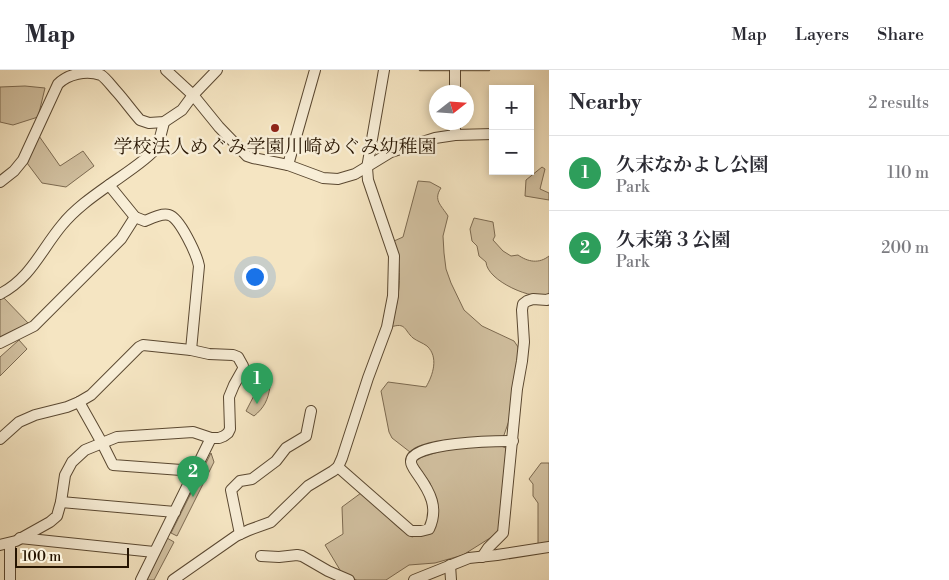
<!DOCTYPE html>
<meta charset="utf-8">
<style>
:root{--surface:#fff;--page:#f7f7f7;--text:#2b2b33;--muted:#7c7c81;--line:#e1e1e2;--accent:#0f766e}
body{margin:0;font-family:"Libre Bodoni","Noto Serif JP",serif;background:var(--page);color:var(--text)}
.controls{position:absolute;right:15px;top:15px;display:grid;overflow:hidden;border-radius:0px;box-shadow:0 2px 8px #0003}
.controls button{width:45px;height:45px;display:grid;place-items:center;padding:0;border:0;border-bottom:1px solid var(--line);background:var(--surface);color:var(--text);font:25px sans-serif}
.compass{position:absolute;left:429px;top:15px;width:45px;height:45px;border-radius:50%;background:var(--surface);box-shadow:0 2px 8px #0003;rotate:73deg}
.scale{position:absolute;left:15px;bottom:12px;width:114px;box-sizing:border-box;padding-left:5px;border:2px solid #261401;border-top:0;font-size:14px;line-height:18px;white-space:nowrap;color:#261401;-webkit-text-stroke:4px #f8eed7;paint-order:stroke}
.you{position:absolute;left:254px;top:206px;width:18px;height:18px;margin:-12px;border:4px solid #fff;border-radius:50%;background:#1a73e8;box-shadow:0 0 0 8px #1a73e833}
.badge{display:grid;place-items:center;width:32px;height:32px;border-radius:50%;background:var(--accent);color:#fff;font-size:16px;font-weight:700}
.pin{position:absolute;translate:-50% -41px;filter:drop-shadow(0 1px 2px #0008)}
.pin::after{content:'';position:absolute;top:26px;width:18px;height:15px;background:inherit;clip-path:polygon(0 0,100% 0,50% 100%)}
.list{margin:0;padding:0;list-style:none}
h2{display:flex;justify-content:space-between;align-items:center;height:65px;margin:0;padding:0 20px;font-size:21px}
h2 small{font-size:16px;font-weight:400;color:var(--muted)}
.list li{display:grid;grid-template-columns:32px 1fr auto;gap:15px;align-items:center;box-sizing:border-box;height:75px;padding:0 20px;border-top:1px solid var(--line)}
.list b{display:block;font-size:19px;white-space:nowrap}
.list p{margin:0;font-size:16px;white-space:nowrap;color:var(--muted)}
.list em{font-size:16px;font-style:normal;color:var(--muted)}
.map{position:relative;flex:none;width:549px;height:510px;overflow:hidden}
header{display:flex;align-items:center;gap:30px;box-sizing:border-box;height:70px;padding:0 25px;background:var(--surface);border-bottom:1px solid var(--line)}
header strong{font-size:24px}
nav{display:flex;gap:28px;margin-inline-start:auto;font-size:18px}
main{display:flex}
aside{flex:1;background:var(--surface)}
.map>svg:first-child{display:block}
.green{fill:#d2c1a1;stroke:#7c6a51}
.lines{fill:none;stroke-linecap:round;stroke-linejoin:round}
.stream{stroke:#78674d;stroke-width:2.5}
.minor-casing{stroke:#5a4831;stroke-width:12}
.minor{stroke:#f8eed7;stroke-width:10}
.poi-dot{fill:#8f2418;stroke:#f8eed7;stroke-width:2}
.labels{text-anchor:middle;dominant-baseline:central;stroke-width:5;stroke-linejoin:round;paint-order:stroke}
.poi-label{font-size:19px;fill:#261401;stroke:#f8eed7}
</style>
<header>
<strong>Map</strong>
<nav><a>Map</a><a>Layers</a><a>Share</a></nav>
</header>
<main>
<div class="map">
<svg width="549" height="510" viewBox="0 0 549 510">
<rect width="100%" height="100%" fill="#f5e5c2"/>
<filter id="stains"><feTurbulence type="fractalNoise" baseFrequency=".004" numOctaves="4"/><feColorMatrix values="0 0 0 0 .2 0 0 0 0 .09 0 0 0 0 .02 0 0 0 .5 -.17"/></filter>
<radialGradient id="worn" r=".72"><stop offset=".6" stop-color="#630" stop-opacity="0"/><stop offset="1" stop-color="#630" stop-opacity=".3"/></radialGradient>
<g class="green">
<path d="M25 16 45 18 38 47 13 55 0 52V17Z"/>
<path d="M39 66 60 96 83 81 94 96 66 117 42 113 27 93Z"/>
<path d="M542 97 545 99 540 119 549 123V130L525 126 526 110Z"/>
<path d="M418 111 430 112 441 118C433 130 441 135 448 146L443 166 444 183 446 199 451 213 464 240 482 256 514 271 518 277 519 286 511 345 504 365 502 367 449 370 415 379 410 382 392 368 389 362 381 321 388 312 426 317C433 305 439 287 427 276 423 273 417 271 413 268 404 260 406 252 391 257 397 237 401 215 399 195 398 187 396 179 394 171L403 167Z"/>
<path d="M474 148 493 152 495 166 493 170 503 181 511 186 518 185C528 192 539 194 549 186V225C533 231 487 211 486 192L479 186 477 176 472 171 470 159Z"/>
<path d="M2 226 30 255 0 270V227Z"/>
<path d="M19 270 27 279 0 306V287Z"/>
<path d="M261 312 270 317C268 330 264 338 254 346L246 341Z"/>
<path d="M501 376 506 378 507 383 498 463 463 485 435 493 409 495 386 510H357L343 505 325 475 343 464 342 437 361 423 399 458 412 467 431 461 438 439 430 413 415 392 416 389 451 378Z"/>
<path d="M211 383 214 392 177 466 171 463Z"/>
<path d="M541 393H549V474H538V433L533 426V414L529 409Z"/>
<path d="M167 468 174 472 154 510H147Z"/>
</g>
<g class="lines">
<g class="stream">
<path d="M420 0H453"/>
<path d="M459 0H489"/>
</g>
<g class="minor-casing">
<g id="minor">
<path d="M166 0 193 25 219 57 247 86 253 88 288 95 323 108 338 109 355 104 391 82 435 68 455 65 493 64"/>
<path d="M455 0V22"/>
<path d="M164 52C162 60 160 70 156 78 150 88 120 107 109 115L135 147 145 151C152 148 162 143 169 145 180 148 197 185 199 196L191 280"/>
<path d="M455 65V52"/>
<path d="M288 95 315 0"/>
<path d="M0 112 14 101 23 90 58 14C68 4 86 0 101 5 107 9 112 17 117 22 125 31 132 41 140 50L149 53 164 52 182 40 193 25 217 0"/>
<path d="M0 224C31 208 41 180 62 155 75 139 92 127 109 115"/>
<path d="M0 273 34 256 121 169 135 147"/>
<path d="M79 332 102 373 113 395 195 401"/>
<path d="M0 369 19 352 35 345 67 337 79 332 91 325 139 277 143 275 191 280 209 284 233 285 238 287 243 296V299L234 315 229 327 230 359 228 363 224 366 219 368H211L193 362 117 367 85 380 72 392 65 405 61 432 57 446 50 452 16 471 0 475"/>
<path d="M338 397 411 461H421L429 459C439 438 430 422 418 405 416 402 411 396 411 392 409 372 498 371 513 371"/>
<path d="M61 432 175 442"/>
<path d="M240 464 231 420 240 411 252 409 276 391 286 378 306 366 311 341"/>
<path d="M20 468 154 482"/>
<path d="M10 473V510"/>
<path d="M261 486 279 487 297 485 302 486 328 501 349 510"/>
<path d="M482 487 488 478 503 463 517 319 522 291 524 272 522 240 523 234 527 231 533 229 547 230 549 229"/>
<path d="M450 495 451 510"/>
<path d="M141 510 211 368"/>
<path d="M173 510 236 466 249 460 271 452 308 416 333 401 338 397 342 388 368 308 387 257 393 226 394 186 368 110 367 98 384 0"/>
<path d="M414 510 469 488 497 485 549 477"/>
</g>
</g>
<use href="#minor" class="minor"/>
</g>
<circle class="poi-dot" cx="275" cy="58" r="5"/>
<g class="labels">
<g class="poi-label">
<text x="275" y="77">学校法人めぐみ学園川崎めぐみ幼稚園</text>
</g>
</g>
<rect width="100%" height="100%" filter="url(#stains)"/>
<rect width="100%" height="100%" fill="url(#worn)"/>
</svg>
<div class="controls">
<button>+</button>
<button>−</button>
</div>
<svg class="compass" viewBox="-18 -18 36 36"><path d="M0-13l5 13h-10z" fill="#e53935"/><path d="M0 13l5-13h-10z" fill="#7c7c81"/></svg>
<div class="scale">100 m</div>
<div class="you"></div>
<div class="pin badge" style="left:257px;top:334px;background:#2e9e5b">1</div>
<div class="pin badge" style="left:193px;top:427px;background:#2e9e5b">2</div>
</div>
<aside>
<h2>Nearby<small>2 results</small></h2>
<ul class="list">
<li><span class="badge" style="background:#2e9e5b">1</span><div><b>久末なかよし公園</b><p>Park</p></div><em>110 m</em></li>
<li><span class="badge" style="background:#2e9e5b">2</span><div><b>久末第３公園</b><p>Park</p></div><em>200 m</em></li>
</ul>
</aside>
</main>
